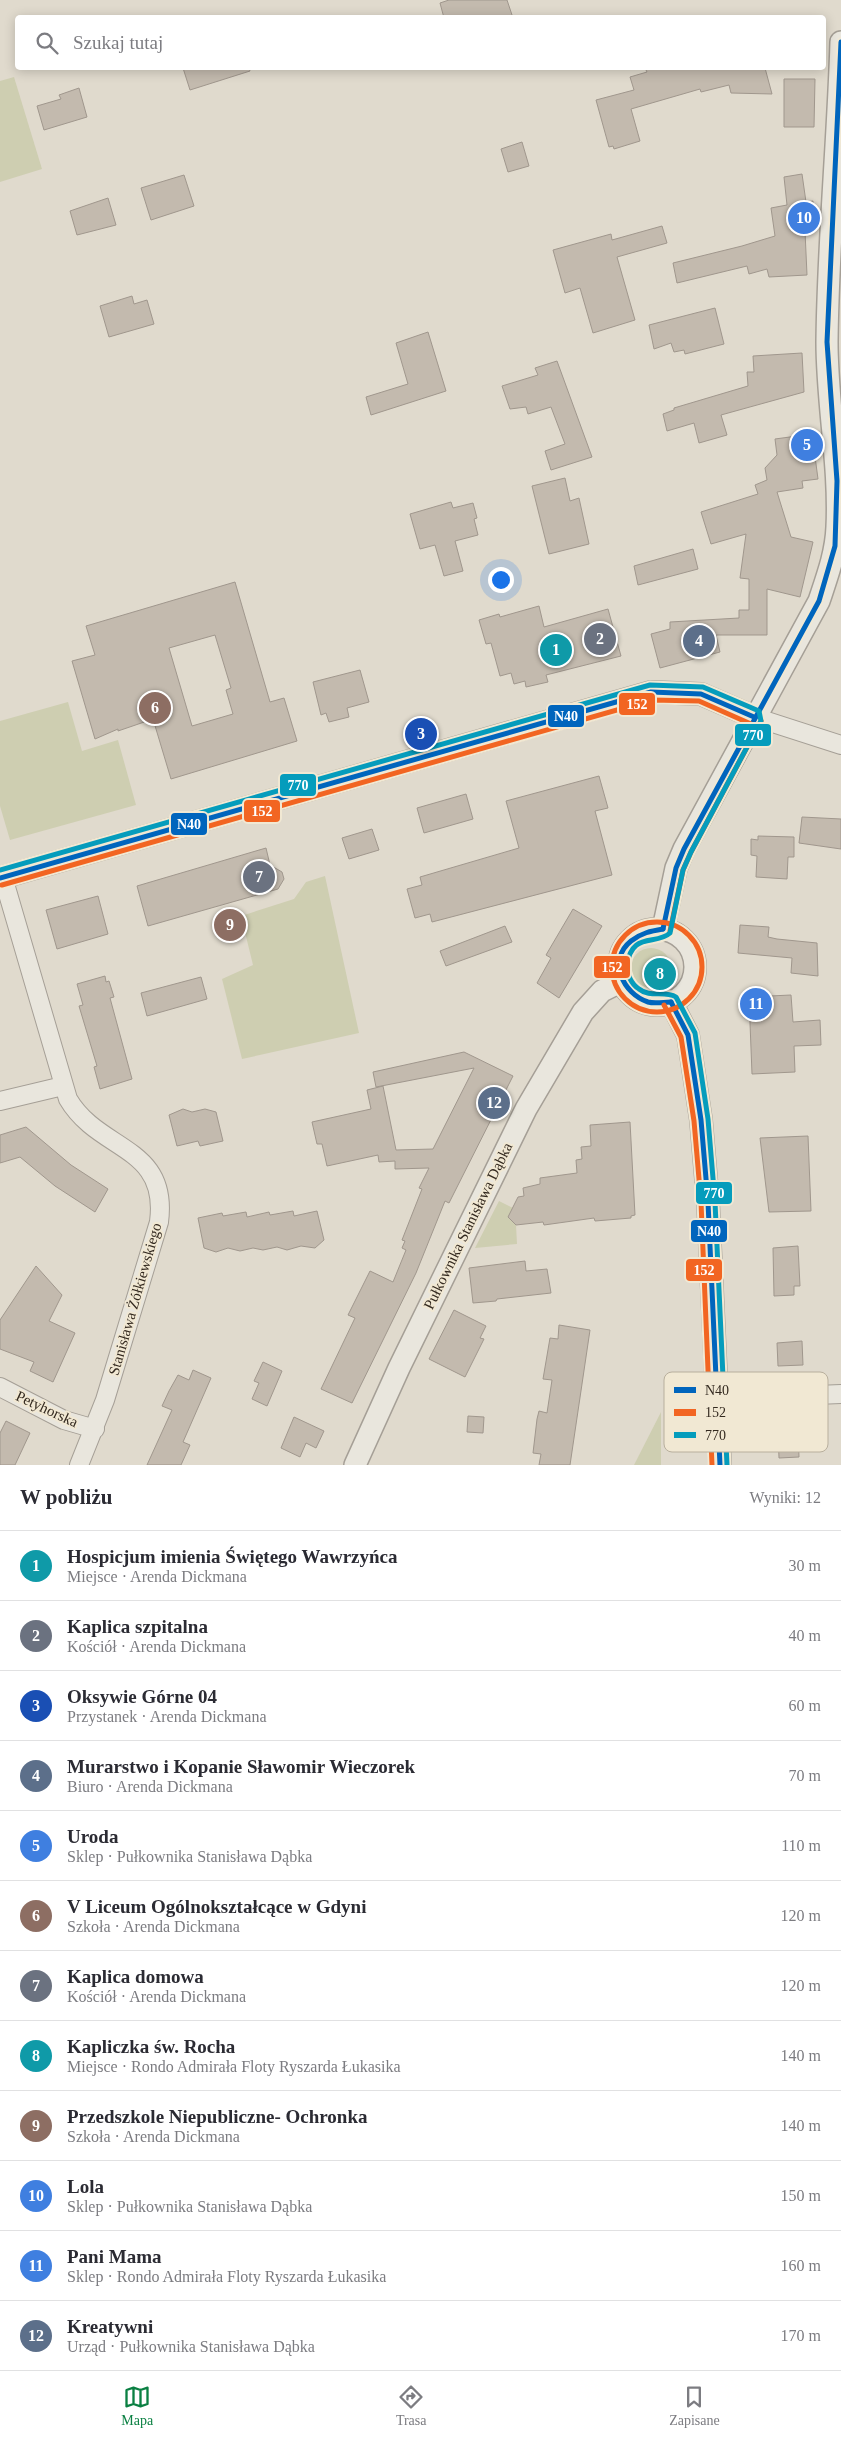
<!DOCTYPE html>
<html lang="pl">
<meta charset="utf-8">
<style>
:root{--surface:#fff;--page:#f2f2f3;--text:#2b2b33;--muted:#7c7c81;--line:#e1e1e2;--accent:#0b8043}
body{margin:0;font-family:Georgia,serif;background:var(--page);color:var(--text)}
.you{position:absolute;left:500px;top:579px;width:18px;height:18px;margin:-12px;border:4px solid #fff;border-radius:50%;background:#1a73e8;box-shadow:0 0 0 8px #1a73e833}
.badge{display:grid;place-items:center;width:32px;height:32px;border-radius:50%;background:var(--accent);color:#fff;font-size:16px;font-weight:700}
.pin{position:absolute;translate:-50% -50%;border:2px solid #fff;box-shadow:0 1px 5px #0006}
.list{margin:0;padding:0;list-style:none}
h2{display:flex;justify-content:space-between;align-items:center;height:65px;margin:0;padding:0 20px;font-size:21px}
h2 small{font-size:16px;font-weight:400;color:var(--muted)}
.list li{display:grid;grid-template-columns:32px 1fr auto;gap:15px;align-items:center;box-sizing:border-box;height:70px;padding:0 20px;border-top:1px solid var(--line)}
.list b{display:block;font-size:19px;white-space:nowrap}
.list p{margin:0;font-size:16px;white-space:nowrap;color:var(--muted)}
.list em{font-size:16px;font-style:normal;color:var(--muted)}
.icon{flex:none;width:28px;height:28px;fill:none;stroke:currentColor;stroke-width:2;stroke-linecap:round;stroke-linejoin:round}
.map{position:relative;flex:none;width:841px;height:1465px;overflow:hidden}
.search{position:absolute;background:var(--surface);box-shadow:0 2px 12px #0003;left:15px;right:15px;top:15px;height:55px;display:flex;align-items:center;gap:12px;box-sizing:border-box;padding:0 18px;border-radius:5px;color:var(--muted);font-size:19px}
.sheet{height:905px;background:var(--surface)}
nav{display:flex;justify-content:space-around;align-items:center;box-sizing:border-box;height:70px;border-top:1px solid var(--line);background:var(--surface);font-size:14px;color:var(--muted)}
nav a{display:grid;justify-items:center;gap:2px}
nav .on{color:var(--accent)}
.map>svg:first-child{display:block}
.green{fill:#ceceb1}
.building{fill:#c3baae;stroke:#a0978d;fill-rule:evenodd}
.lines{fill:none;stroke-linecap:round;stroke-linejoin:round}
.minor-casing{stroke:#a59f96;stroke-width:20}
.tertiary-casing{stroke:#a59f96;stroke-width:24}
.minor{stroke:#e9e6dd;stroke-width:18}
.tertiary{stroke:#e9e6dd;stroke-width:21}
.bus-1-casing{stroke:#f1e8d3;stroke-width:9}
.bus-2-casing{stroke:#f1e8d3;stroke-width:9}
.bus-3-casing{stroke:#f1e8d3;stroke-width:9}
.bus-1{stroke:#0065bd;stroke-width:5}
.bus-2{stroke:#f26522;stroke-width:5}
.bus-3{stroke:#059cbc;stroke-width:5}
.labels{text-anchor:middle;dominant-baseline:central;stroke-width:4;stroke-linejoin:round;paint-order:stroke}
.street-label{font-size:15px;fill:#33291f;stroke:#f1e8d3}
.key{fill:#f1e8d3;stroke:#b8af9d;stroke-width:1}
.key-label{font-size:14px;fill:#33291f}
.line-badge{stroke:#f1e8d3;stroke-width:2}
.badge-label{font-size:14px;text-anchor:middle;font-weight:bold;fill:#fff}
</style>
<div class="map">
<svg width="841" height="1465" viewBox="0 0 841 1465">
<rect width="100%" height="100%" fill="#e0dacd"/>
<g class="green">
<path d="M14 77 42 169 0 182V81Z"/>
<path d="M68 702 82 751 118 740 136 805 10 840 0 806V721Z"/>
<path d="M325 876 359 1033 242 1059 222 979 253 965 241 916 294 899 306 882Z"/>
<circle cx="651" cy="968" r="20"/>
<path d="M499 1201 513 1208 509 1217 516 1225 517 1244 475 1248Z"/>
<path d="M661 1412V1465H634Z"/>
</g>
<g class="building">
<path d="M449 0H507L513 18H444L440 3Z"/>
<path d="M183 68H249L250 71 190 90Z"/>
<path d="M645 68H765L772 94 731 93 729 85 701 92 700 89 631 109 640 141 614 149 613 146 609 147 596 100 634 90 630 77 647 72Z"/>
<path d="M784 79H815L814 127H784Z"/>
<path d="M79 88 87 117 44 130 37 106 61 99 59 95Z"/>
<path d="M522 142 529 166 508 172 501 149Z"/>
<path d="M802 174 806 202 813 201V230L805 231 807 275 769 277 767 269 749 274 747 266 677 283 673 263 742 246 775 236 771 208 787 205 784 177Z"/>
<path d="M184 175 194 206 151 220 141 188Z"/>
<path d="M108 198 116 225 77 235 70 211Z"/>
<path d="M662 226 667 243 617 257 635 320 593 333 580 288 565 293 553 250 611 234 612 240Z"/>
<path d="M132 296 134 304 147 300 154 324 109 337 100 306Z"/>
<path d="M715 308 724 344 685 354 684 350 674 352 671 343 654 349 649 325Z"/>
<path d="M428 332 446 391 371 415 366 397 408 384 396 343Z"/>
<path d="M802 353 804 392 721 415 727 435 699 443 694 423 667 431 663 414 674 410V408L748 386 747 372H754L753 356Z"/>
<path d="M557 361 592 457 551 470 545 451 565 444 551 407 528 414 526 407 510 409 502 386 538 375 535 368Z"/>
<path d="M812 434 818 479 802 481 803 488 777 492 791 537 813 542 800 597 767 589V635H716L720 652 660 668 651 634 670 629V622L739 618V610H749V579L740 578 746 534 711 544 701 512 758 494 755 485 767 480 765 468 777 455 775 439Z"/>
<path d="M565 478 570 501 579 498 589 544 549 554 532 486Z"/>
<path d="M451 502 453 508 473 503 477 518 474 519 478 535 455 541 463 571 444 576 435 545 420 549 410 514Z"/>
<path d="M693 549 698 569 638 585 634 566Z"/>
<path d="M235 582 270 702 284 698 297 741 171 779 153 719 118 731V729L95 739 72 661 95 655 86 626ZM215 635 231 688 226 690 233 714 192 726 169 648Z"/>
<path d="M539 606 544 627 608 609 621 656 546 675 548 682 526 687 525 681 514 684 511 673 500 676 491 643 486 644 479 620 499 614 500 617Z"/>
<path d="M360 670 369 702 347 708 349 717 329 722 326 713 321 715 313 682Z"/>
<path d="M599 776 608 808 595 811 612 875 432 922 430 914 415 918 407 889 422 885 420 877 519 848 506 801Z"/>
<path d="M466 794 473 819 424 833 417 808Z"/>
<path d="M802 817 841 819V849L799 843Z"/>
<path d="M372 829 379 850 349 859 342 838Z"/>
<path d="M758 836 794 837V857H788L787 879 756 877 757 856 751 855V839L758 840Z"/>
<path d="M266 848 270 865 282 872 284 879 278 889 148 926 137 886Z"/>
<path d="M98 896 108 934 57 949 46 910Z"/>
<path d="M573 909 602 926 559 998 537 983 551 958 546 955Z"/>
<path d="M740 925 769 927 768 937 777 939 817 943 818 976 791 973 792 958 738 953Z"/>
<path d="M505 926 512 942 446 966 440 951Z"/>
<path d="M105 976 106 982 109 981 114 997 110 998 132 1079 100 1089 94 1067 97 1066 79 1006 83 1005 77 984Z"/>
<path d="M201 977 207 999 147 1016 141 993Z"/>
<path d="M791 995 793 1022 820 1020 821 1045 794 1046 795 1072 752 1074 749 997Z"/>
<path d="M464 1052 513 1076 449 1203 445 1201 416 1273 352 1403 321 1389 355 1318 348 1315 370 1271 393 1282 406 1250 402 1248 405 1241 402 1240 422 1189 419 1188 429 1168 395 1169V1161L379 1162 378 1155 327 1166 322 1144H317L312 1122 371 1109 367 1090 383 1086 396 1150 433 1149 474 1068 376 1087 373 1072Z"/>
<path d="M183 1109 192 1112 205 1109 216 1112 223 1141 200 1146 198 1141 177 1146 169 1115Z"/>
<path d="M630 1122 635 1215 631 1216V1218L595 1221 594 1218 544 1225 543 1222 516 1225 508 1217 518 1197 524 1196 523 1188 540 1184V1178L577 1173 576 1160 582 1159 581 1147 591 1146 590 1125Z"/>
<path d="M26 1127 71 1165 108 1189 95 1212 55 1186 20 1157 0 1163V1135Z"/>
<path d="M808 1136 811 1211 769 1212 760 1138Z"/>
<path d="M293 1211 294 1216 317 1211 324 1240 315 1248 301 1246 287 1250 277 1247 263 1250 253 1248 240 1251 228 1248 216 1252 204 1248 198 1218 222 1213 223 1216 246 1212 247 1217 269 1212 270 1215Z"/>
<path d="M798 1246 800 1286H794V1295L774 1296 773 1248Z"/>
<path d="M525 1261 526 1271 547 1269 551 1293 497 1299 496 1301 473 1303 469 1268Z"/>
<path d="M36 1266 62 1295 49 1321 75 1333 53 1382 30 1371 34 1362 0 1349V1320Z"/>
<path d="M454 1310 486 1326 480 1338 484 1339 465 1377 429 1359Z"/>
<path d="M559 1325 590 1330 570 1465H539L541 1454 533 1453 537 1419 539 1411 547 1413 552 1380 543 1379 550 1338 558 1339Z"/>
<path d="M802 1341 803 1365 778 1366 777 1343Z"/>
<path d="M263 1362 282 1371 267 1406 252 1399 259 1383 254 1381Z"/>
<path d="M193 1370 211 1378 183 1442 190 1445 181 1465H147L172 1410 162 1406 169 1391 178 1375 189 1380Z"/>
<path d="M468 1416 484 1417 483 1433 467 1432Z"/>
<path d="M294 1417 324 1431 316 1448 306 1443 300 1457 281 1448Z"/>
<path d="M6 1421 30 1433 15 1465H0V1433Z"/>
<path d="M778 1432H798L799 1457 779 1458Z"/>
</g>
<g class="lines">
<g class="minor-casing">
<g id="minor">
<path d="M754 717 841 745"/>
<path d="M3 877 68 1099C99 1152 169 1145 159 1222L105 1400 79 1465"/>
<path d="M0 1101 63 1086"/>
<path d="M0 1387 64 1420 95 1429"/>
<path d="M717 1399 841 1394"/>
</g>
</g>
<g class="tertiary-casing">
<g id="tertiary">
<path d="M0 878 651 692 701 694 754 717"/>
<path d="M663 929 676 868 684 849 819 601C827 577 836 553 837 527 840 466 827 404 827 342 828 242 838 142 841 42"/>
<circle cx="657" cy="967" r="38"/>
<path d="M671 1002 688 1035 701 1120 708 1202 720 1465"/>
<path d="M355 1465 399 1368 526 1109 583 1012 602 991 622 981"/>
</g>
</g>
<use href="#minor" class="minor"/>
<use href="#tertiary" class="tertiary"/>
<g class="bus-1-casing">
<g id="bus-1">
<path d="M0 878 651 692 701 694 754 717"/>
<path d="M663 929 676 868 684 849 819 601 835 546 837 481 827 342 841 42"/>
<path d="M663 929C651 931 641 933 631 941 607 960 623 994 648 1002 655 1004 664 1002 671 1002"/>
<path d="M671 1002 688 1035 701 1120 708 1202 720 1465"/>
</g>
</g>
<g class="bus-2-casing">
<g id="bus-2">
<path d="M2 885 652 700 699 701 751 724"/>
<circle cx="657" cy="967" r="45"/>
<path d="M670 931 683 870 691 852 761 721"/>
<path d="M664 1005 681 1037 694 1121 701 1202 712 1465"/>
</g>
</g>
<g class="bus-3-casing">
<path id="bus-3" d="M0 870 650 685 703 687 759 711 761 721 691 852 683 870 670 933C656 946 631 931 627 966 627 974 631 984 639 989 650 998 665 990 676 997L695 1033 708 1119 715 1202 727 1465"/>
</g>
<use href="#bus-1" class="bus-1"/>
<use href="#bus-2" class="bus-2"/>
<use href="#bus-3" class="bus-3"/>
</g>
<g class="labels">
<g class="street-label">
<text transform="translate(468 1226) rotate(-64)">Pułkownika Stanisława Dąbka</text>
<text transform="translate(135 1299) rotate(-74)">Stanisława Żółkiewskiego</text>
<text transform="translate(47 1409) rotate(25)">Petyhorska</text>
</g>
</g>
<rect x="664" y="1372" width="164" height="80" rx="8" class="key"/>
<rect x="674" y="1387" width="22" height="6" fill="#0065bd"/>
<rect x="674" y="1409" width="22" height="7" fill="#f26522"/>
<rect x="674" y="1432" width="22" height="6" fill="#059cbc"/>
<g class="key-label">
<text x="705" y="1395">N40</text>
<text x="705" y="1417">152</text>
<text x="705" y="1440">770</text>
</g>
<g class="line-badge">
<rect x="618" y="692" width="38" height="24" rx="5" fill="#f26522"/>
<rect x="547" y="704" width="38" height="24" rx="5" fill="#0065bd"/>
<rect x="734" y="723" width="38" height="24" rx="5" fill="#059cbc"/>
<rect x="279" y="773" width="38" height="24" rx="5" fill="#059cbc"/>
<rect x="243" y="799" width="38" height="24" rx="5" fill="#f26522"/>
<rect x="170" y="812" width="38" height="24" rx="5" fill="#0065bd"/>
<rect x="593" y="955" width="38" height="24" rx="5" fill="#f26522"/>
<rect x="695" y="1181" width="38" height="24" rx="5" fill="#059cbc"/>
<rect x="690" y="1219" width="38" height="24" rx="5" fill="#0065bd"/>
<rect x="685" y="1258" width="38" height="24" rx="5" fill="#f26522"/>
</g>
<g class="badge-label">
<text x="637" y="709">152</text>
<text x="566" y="721">N40</text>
<text x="753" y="740">770</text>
<text x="298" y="790">770</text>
<text x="262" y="816">152</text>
<text x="189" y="829">N40</text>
<text x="612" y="972">152</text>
<text x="714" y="1198">770</text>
<text x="709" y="1236">N40</text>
<text x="704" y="1275">152</text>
</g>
</svg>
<div class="you"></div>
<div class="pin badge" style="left:556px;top:650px;background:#0f9aa8">1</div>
<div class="pin badge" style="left:600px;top:639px;background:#6b7280">2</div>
<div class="pin badge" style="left:421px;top:734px;background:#1a4fb4">3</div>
<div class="pin badge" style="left:699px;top:641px;background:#5c6f8a">4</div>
<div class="pin badge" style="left:807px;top:445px;background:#3f7fe0">5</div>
<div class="pin badge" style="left:155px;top:708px;background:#8d6e63">6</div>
<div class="pin badge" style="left:259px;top:877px;background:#6b7280">7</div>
<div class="pin badge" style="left:660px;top:974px;background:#0f9aa8">8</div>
<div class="pin badge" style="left:230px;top:925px;background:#8d6e63">9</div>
<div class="pin badge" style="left:804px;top:218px;background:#3f7fe0">10</div>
<div class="pin badge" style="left:756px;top:1004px;background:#3f7fe0">11</div>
<div class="pin badge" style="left:494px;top:1103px;background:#5c6f8a">12</div>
<div class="search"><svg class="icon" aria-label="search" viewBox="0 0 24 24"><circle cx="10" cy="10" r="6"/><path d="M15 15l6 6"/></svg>Szukaj tutaj</div>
</div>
<section class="sheet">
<h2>W pobliżu<small>Wyniki: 12</small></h2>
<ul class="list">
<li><span class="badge" style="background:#0f9aa8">1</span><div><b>Hospicjum imienia Świętego Wawrzyńca</b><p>Miejsce · Arenda Dickmana</p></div><em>30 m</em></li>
<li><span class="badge" style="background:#6b7280">2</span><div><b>Kaplica szpitalna</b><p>Kościół · Arenda Dickmana</p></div><em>40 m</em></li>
<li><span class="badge" style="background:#1a4fb4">3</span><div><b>Oksywie Górne 04</b><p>Przystanek · Arenda Dickmana</p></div><em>60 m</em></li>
<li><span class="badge" style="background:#5c6f8a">4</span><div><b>Murarstwo i Kopanie Sławomir Wieczorek</b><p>Biuro · Arenda Dickmana</p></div><em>70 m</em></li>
<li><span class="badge" style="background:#3f7fe0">5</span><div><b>Uroda</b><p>Sklep · Pułkownika Stanisława Dąbka</p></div><em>110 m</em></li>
<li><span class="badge" style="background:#8d6e63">6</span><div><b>V Liceum Ogólnokształcące w Gdyni</b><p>Szkoła · Arenda Dickmana</p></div><em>120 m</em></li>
<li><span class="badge" style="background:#6b7280">7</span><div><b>Kaplica domowa</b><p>Kościół · Arenda Dickmana</p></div><em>120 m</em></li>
<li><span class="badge" style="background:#0f9aa8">8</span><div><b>Kapliczka św. Rocha</b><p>Miejsce · Rondo Admirała Floty Ryszarda Łukasika</p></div><em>140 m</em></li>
<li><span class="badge" style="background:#8d6e63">9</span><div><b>Przedszkole Niepubliczne- Ochronka</b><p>Szkoła · Arenda Dickmana</p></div><em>140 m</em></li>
<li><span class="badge" style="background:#3f7fe0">10</span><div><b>Lola</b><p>Sklep · Pułkownika Stanisława Dąbka</p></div><em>150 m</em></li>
<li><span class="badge" style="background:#3f7fe0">11</span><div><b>Pani Mama</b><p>Sklep · Rondo Admirała Floty Ryszarda Łukasika</p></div><em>160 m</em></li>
<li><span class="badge" style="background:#5c6f8a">12</span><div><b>Kreatywni</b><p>Urząd · Pułkownika Stanisława Dąbka</p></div><em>170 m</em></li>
</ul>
</section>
<nav>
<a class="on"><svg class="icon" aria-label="map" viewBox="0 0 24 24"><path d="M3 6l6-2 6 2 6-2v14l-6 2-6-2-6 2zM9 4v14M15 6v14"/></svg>Mapa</a>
<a><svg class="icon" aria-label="directions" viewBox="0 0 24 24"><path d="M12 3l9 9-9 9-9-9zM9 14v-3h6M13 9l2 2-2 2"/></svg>Trasa</a>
<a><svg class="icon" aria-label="saved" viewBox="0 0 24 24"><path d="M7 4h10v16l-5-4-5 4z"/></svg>Zapisane</a>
</nav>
